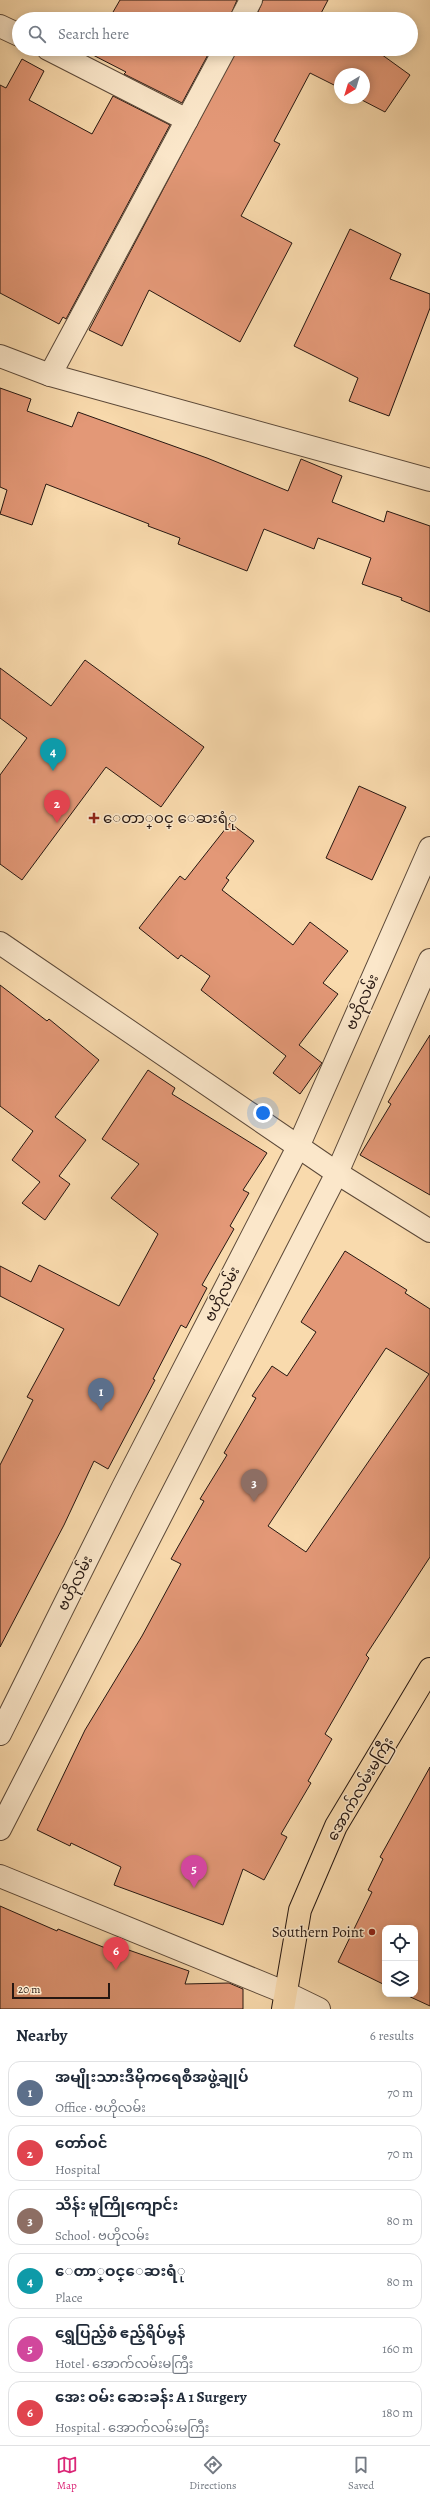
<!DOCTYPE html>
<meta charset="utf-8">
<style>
:root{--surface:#fff;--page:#f2f2f3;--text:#1f2937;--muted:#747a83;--line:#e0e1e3;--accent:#db2777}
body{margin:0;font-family:Alegreya,"Noto Sans Myanmar",serif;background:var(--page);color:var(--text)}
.controls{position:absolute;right:12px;bottom:12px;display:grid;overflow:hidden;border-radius:8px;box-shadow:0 2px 10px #0003}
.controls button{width:36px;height:36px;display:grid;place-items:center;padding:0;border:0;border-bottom:1px solid var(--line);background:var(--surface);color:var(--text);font:20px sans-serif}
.compass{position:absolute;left:334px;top:68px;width:36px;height:36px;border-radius:50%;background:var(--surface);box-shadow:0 2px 10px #0003;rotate:218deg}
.scale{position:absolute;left:12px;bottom:10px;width:98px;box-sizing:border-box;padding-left:4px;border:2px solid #261711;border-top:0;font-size:11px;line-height:14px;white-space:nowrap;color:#261711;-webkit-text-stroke:3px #fbe7ca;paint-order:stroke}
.you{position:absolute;left:263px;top:1113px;width:14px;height:14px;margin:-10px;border:3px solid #fff;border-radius:50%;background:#1a73e8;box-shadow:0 0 0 6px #1a73e833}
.badge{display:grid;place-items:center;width:26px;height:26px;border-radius:50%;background:var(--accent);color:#fff;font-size:13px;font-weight:700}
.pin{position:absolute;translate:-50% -33px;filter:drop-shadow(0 1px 2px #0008)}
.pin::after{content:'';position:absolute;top:21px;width:14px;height:12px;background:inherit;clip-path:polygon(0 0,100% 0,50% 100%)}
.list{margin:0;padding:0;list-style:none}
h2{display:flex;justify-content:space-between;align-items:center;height:52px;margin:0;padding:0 16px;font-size:17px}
h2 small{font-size:13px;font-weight:400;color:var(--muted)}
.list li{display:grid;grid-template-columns:26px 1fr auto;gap:12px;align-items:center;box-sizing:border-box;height:56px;margin:0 8px 8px;padding:0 8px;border:1px solid var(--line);border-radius:12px}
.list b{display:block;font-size:15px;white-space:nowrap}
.list p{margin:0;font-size:13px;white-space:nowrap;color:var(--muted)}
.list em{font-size:13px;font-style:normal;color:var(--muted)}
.icon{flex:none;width:22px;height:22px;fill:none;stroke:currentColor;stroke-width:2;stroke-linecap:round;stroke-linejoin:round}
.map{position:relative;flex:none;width:430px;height:2009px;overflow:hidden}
.search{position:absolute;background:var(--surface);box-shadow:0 2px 10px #0003;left:12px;right:12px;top:12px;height:44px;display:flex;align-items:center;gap:10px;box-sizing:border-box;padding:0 14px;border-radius:22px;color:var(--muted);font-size:15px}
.sheet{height:436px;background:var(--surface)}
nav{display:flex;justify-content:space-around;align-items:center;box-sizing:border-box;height:56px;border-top:1px solid var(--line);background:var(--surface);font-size:11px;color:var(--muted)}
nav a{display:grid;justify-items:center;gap:2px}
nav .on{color:var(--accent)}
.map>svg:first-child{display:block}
.building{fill:#e39877;stroke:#261711;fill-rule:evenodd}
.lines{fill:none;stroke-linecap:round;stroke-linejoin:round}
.minor-casing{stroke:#5b4838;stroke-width:24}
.major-casing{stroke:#261711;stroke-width:24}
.minor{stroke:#fbe7ca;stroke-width:22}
.major{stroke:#f9daad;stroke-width:22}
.poi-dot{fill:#8f2418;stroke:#fbe7ca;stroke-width:1.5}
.labels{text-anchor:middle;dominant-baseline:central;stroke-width:3;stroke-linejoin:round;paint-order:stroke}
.poi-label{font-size:15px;fill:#261711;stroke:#fbe7ca;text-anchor:start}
.street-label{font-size:15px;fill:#261711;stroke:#fbe7ca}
</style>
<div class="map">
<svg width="430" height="2009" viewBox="0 0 430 2009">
<rect width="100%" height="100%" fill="#f9daad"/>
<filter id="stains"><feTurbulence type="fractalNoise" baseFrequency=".005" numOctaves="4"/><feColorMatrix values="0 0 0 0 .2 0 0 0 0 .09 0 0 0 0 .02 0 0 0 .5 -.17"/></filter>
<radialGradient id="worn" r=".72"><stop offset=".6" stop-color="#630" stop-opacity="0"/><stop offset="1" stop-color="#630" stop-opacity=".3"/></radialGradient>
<g class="building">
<path d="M120 0H237L229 19H109Z"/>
<path d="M263 0H328L318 19H255Z"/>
<path d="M94 49H211L182 103 124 74 126 72 91 54Z"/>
<path d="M237 49H374L410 75 385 112 358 98H364V74H340V88L310 73 274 141 280 144 241 216 292 243 240 342 149 290 122 346 89 330Z"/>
<path d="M22 59 44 71 29 100 92 134 113 96 170 125 66 319 63 317 59 324 0 293V85L6 88Z"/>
<path d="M350 229 401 254 390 279 430 294V308L389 416 349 401 358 378 294 346Z"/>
<path d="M0 388 31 399 27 411 72 427 78 412 207 458 288 491 301 459 342 476 332 502 384 522 387 511 430 526V612L401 600 402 598 362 584 371 558 318 538 314 549 264 529 247 571 178 544 180 538 148 526 149 524 46 484 32 525 0 514 7 490 0 487Z"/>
<path d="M85 660 204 747 161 807 106 767 22 880 0 864V775L27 738 0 718V668L51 706Z"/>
<path d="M359 786 406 807 372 880 326 858Z"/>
<path d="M230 823 254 841 226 878 229 880 222 890 293 945 310 922 348 951 323 983 338 994 299 1045 322 1063 300 1094 273 1073 286 1056 201 990 210 976 181 955 178 959 139 928 180 876 185 880Z"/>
<path d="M0 985 47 1021 49 1019 99 1060 55 1117 86 1140 59 1176 70 1184 45 1220 22 1203 40 1182 12 1160 33 1131 0 1106Z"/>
<path d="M430 1035V1195L360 1155 391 1104 388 1102Z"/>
<path d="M148 1070 175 1088 172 1094 267 1153 243 1190 249 1193 230 1226 234 1229 202 1285 207 1288 186 1328 181 1325 153 1379 155 1380 108 1469 94 1461 64 1525 0 1647V1465L33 1400 27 1397 64 1329 0 1296V1266L31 1282 39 1265 119 1306 158 1234 111 1198 139 1164 102 1139Z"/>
<path d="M345 1251 407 1290 405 1293 430 1309V1557L366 1655 369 1658 325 1734 332 1739 308 1781 311 1783 281 1834 287 1837 264 1880 243 1869 223 1925 114 1885 121 1867 71 1843 70 1846 37 1830 85 1730 142 1636 181 1564 171 1559 204 1501 200 1499 227 1455 224 1453 256 1398 252 1396 272 1366 287 1376 316 1332 301 1322ZM386 1348 429 1374 306 1552 268 1526Z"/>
<path d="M430 1767V2006L404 1994H415V1928H385V1985L338 1962 372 1892 368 1890 383 1859 380 1857Z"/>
<path d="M0 1906 57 1931 58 1929 118 1953 120 1947 189 1971 185 1984 229 1983 243 1989V2009H0Z"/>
</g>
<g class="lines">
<g class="minor-casing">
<g id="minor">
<path d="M241 19 251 0"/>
<path d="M0 26 19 35"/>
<path d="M48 49 187 120"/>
<path d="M0 356 50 375 430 480"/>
<path d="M50 375 225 49"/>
<path d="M0 943 337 1173 430 1231"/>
<path d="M0 1734 123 1487 298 1147 430 848"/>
<path d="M0 1829 337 1173 430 960"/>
<path d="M0 1876 284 1992 319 2009"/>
</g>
</g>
<g class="major-casing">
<path id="major" d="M283 2009 300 1910 336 1826 430 1669"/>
</g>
<use href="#minor" class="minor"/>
<use href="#major" class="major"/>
</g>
<g class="poi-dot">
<path d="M92 812h4v4h4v4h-4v4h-4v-4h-4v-4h4z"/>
<circle cx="372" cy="1932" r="4"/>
</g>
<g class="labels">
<g class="poi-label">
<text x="103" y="818">ေတာ္ဝင္ ေဆးရံု</text>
<text x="364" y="1932" text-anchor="end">Southern Point</text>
</g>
<g class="street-label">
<text transform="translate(362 1002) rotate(-66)">ဗဟိုလမ်း</text>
<text transform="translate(222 1294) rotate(-63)">ဗဟိုလမ်း</text>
<text transform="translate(75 1583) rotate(-63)">ဗဟိုလမ်း</text>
<text transform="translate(360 1789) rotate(-60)">အောက်လမ်းမကြီး</text>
</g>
</g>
<rect width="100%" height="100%" filter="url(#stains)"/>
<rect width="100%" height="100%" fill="url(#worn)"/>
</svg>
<div class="controls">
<button><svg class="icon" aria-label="locate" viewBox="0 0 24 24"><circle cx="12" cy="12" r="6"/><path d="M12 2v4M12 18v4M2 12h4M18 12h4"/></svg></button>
<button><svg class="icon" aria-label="layers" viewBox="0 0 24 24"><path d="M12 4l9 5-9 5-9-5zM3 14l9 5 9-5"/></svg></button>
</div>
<svg class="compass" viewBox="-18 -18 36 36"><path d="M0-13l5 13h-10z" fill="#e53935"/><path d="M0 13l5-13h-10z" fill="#747a83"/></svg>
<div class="scale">20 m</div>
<div class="you"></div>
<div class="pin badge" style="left:101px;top:1411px;background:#5c6f8a">1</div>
<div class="pin badge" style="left:57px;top:823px;background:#e0444e">2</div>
<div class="pin badge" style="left:254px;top:1502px;background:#8d6e63">3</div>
<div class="pin badge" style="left:53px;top:771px;background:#0f9aa8">4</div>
<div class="pin badge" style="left:194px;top:1888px;background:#d1479c">5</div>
<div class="pin badge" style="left:116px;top:1970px;background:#e0444e">6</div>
<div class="search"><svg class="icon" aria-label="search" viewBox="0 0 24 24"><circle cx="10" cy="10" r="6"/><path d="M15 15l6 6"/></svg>Search here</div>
</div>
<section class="sheet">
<h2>Nearby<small>6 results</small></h2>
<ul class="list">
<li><span class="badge" style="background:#5c6f8a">1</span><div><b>အမျိုးသားဒီမိုကရေစီအဖွဲ့ချုပ်</b><p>Office · ဗဟိုလမ်း</p></div><em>70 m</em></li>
<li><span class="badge" style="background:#e0444e">2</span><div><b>တော်ဝင်</b><p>Hospital</p></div><em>70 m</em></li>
<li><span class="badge" style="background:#8d6e63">3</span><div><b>သိန်း မူကြိုကျောင်း</b><p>School · ဗဟိုလမ်း</p></div><em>80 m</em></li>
<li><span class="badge" style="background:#0f9aa8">4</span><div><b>ေတာ္ဝင္ေဆးရံု</b><p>Place</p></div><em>80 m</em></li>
<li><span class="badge" style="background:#d1479c">5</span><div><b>ရွှေပြည့်စံ ဧည့်ရိပ်မွန်</b><p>Hotel · အောက်လမ်းမကြီး</p></div><em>160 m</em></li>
<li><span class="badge" style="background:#e0444e">6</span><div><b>အေး ဝမ်း ဆေးခန်း A 1 Surgery</b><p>Hospital · အောက်လမ်းမကြီး</p></div><em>180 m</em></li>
</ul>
</section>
<nav>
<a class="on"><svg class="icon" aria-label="map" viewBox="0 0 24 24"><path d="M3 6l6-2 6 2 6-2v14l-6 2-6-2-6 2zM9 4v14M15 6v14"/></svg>Map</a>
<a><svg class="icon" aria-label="directions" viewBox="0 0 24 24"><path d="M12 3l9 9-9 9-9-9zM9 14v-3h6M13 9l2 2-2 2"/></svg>Directions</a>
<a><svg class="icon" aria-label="saved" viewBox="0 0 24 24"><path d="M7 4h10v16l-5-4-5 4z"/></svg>Saved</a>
</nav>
